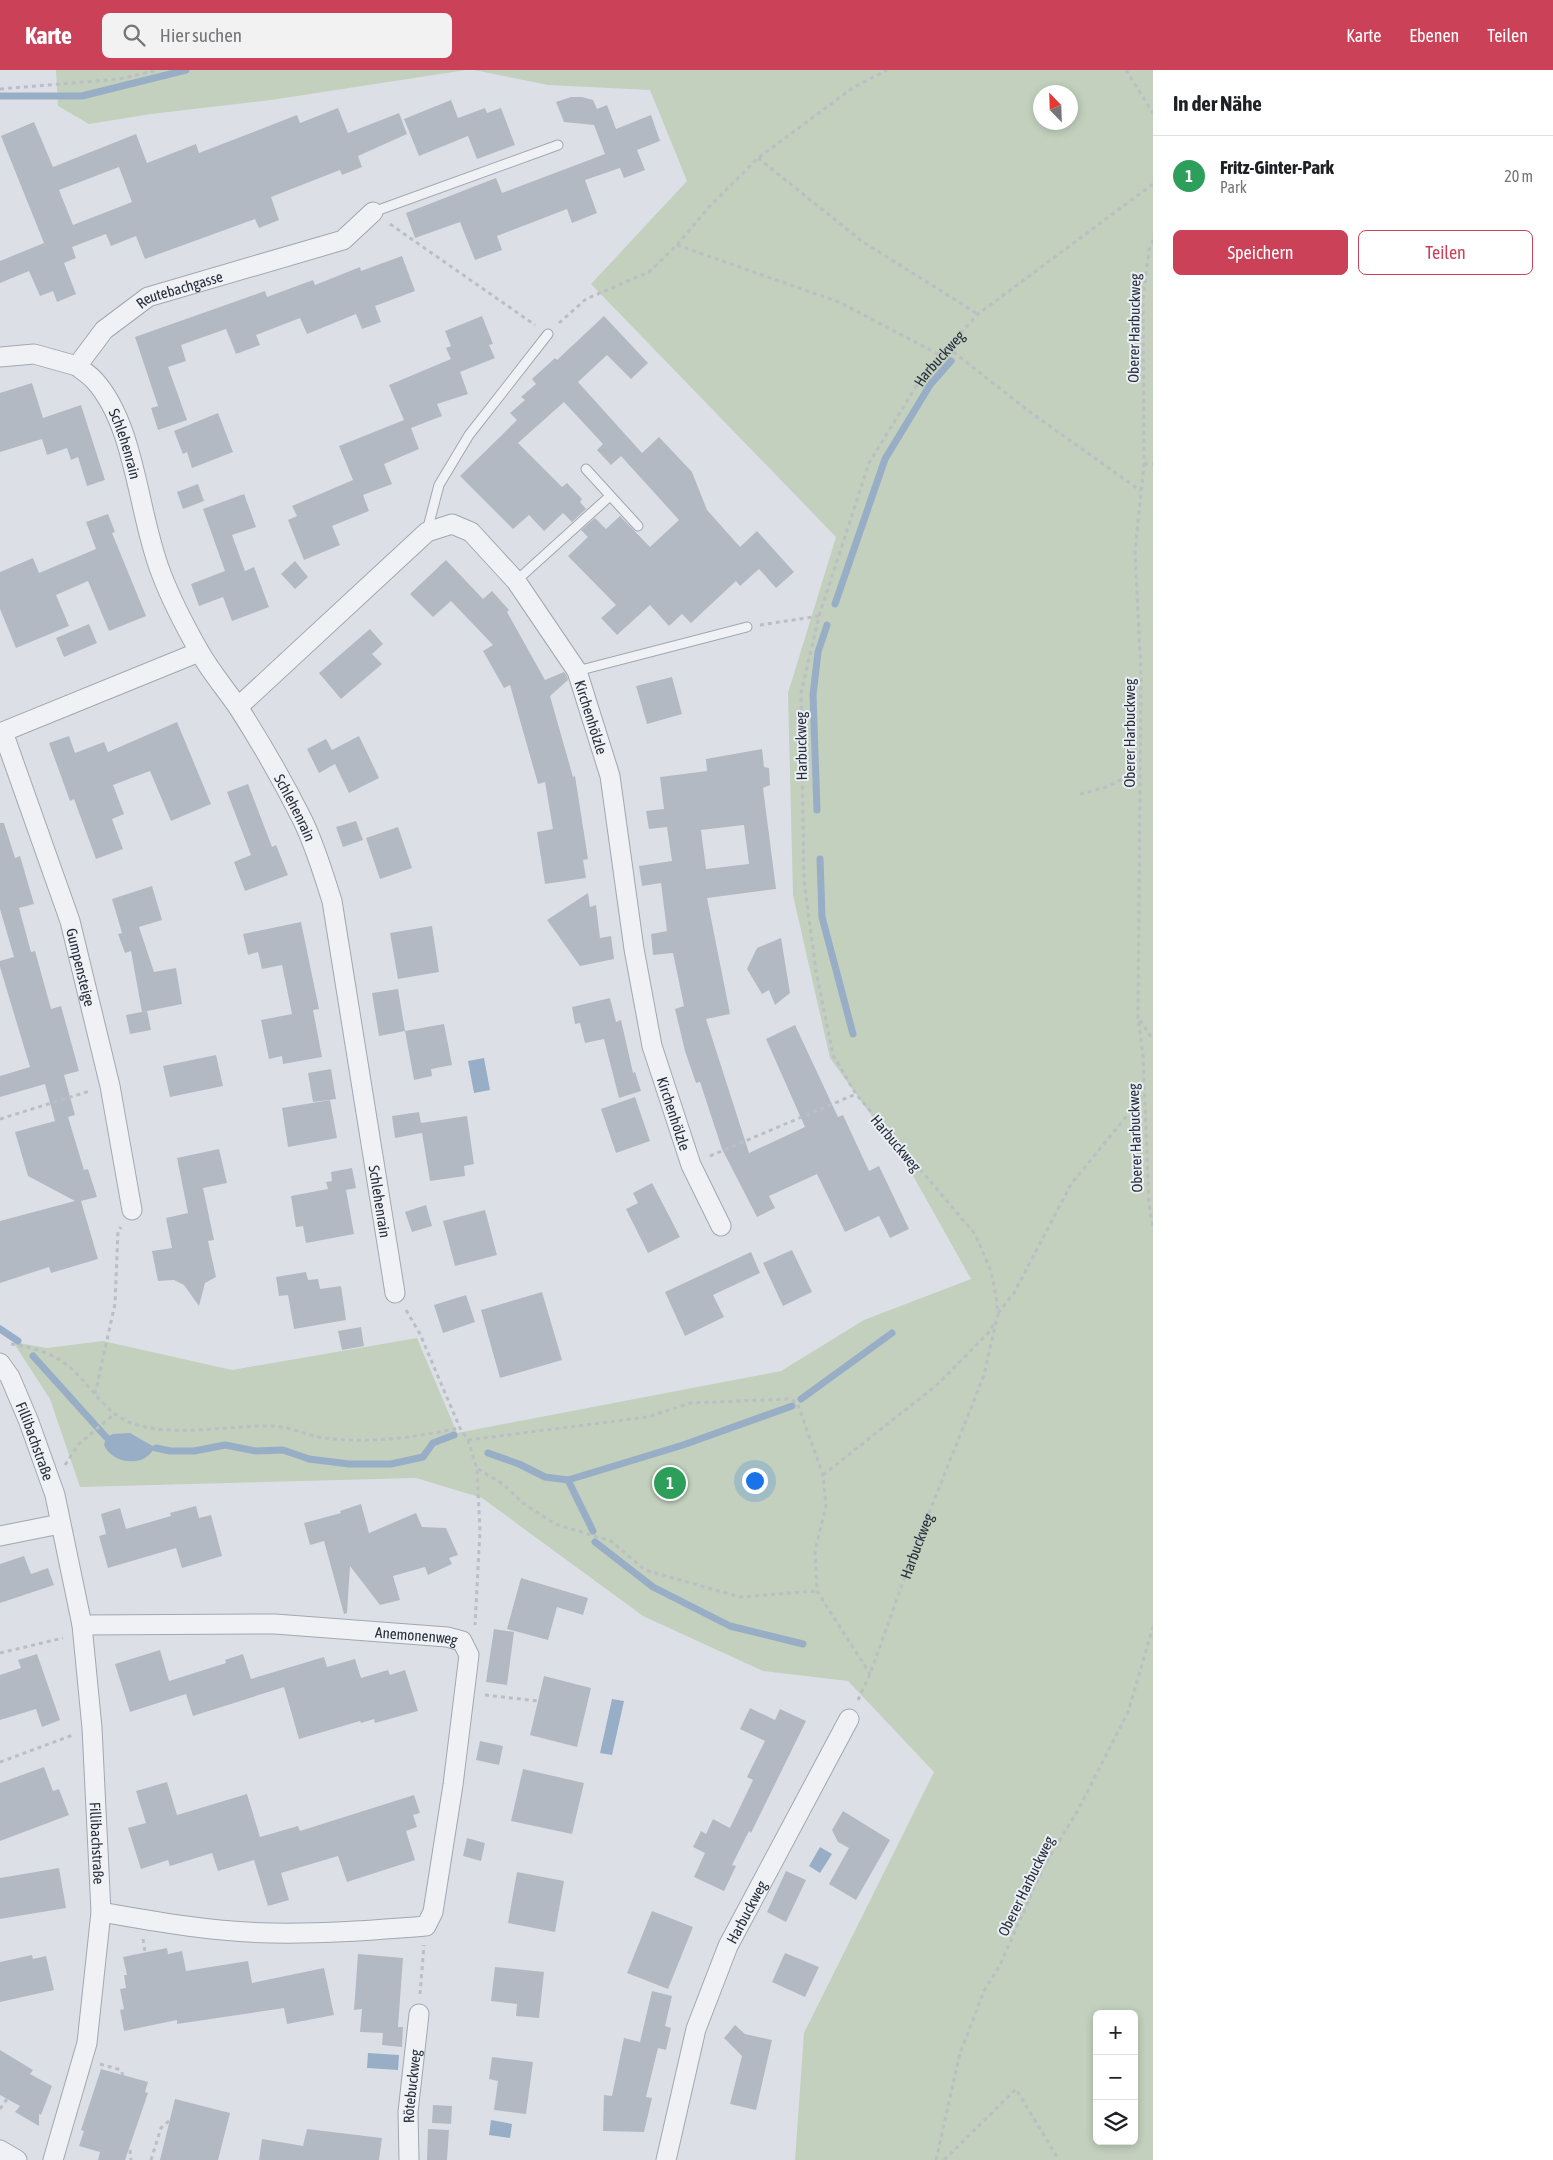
<!DOCTYPE html>
<html lang="de">
<meta charset="utf-8">
<style>
:root{--surface:#fff;--page:#f2f2f2;--text:#202124;--muted:#757577;--line:#e0e0e0;--accent:#cb4157}
body{margin:0;font-family:"Asap Condensed",sans-serif;background:var(--page);color:var(--text)}
.controls{position:absolute;right:15px;bottom:15px;display:grid;overflow:hidden;border-radius:8px;box-shadow:0 2px 8px #0003}
.controls button{width:45px;height:45px;display:grid;place-items:center;padding:0;border:0;border-bottom:1px solid var(--line);background:var(--surface);color:var(--text);font:25px sans-serif}
.compass{position:absolute;left:1033px;top:15px;width:45px;height:45px;border-radius:50%;background:var(--surface);box-shadow:0 2px 8px #0003;rotate:337deg}
.you{position:absolute;left:754px;top:1410px;width:18px;height:18px;margin:-12px;border:4px solid #fff;border-radius:50%;background:#1a73e8;box-shadow:0 0 0 8px #1a73e833}
.badge{display:grid;place-items:center;width:32px;height:32px;border-radius:50%;background:var(--accent);color:#fff;font-size:16px;font-weight:700}
.pin{position:absolute;translate:-50% -50%;border:2px solid #fff;box-shadow:0 1px 5px #0006}
.list{margin:0;padding:0;list-style:none}
h2{display:flex;justify-content:space-between;align-items:center;height:65px;margin:0;padding:0 20px;font-size:21px}
h2 small{font-size:16px;font-weight:400;color:var(--muted)}
.list li{display:grid;grid-template-columns:32px 1fr auto;gap:15px;align-items:center;box-sizing:border-box;height:80px;padding:0 20px;border-top:1px solid var(--line)}
.list b{display:block;font-size:19px;white-space:nowrap}
.list p{margin:0;font-size:16px;white-space:nowrap;color:var(--muted)}
.list em{font-size:16px;font-style:normal;color:var(--muted)}
.actions{display:flex;gap:10px;padding:15px 20px}
.actions a{flex:1;padding:11px 0;border:1px solid var(--accent);border-radius:8px;text-align:center;font-size:18px;color:var(--accent)}
.actions .main{background:var(--accent);color:#fff}
.icon{flex:none;width:28px;height:28px;fill:none;stroke:currentColor;stroke-width:2;stroke-linecap:round;stroke-linejoin:round}
.map{position:relative;flex:none;width:1153px;height:2090px;overflow:hidden}
header{display:flex;align-items:center;gap:30px;box-sizing:border-box;height:70px;padding:0 25px;background:var(--accent);color:#fff}
header strong{font-size:24px}
nav{display:flex;gap:28px;margin-inline-start:auto;font-size:18px}
.search{width:350px;height:45px;background:var(--page);display:flex;align-items:center;gap:12px;box-sizing:border-box;padding:0 18px;border-radius:8px;color:var(--muted);font-size:19px}
main{display:flex}
aside{flex:1;background:var(--surface)}
.map>svg:first-child{display:block}
.green{fill:#c2d0bd;fill-rule:evenodd}
.water{fill:#97aec6}
.lines{fill:none;stroke-linecap:round;stroke-linejoin:round}
.stream{stroke:#97aec6;stroke-width:7}
.building{fill:#b3b9c3;fill-rule:evenodd}
.lane-casing{stroke:#a2a7b0;stroke-width:11}
.street-casing{stroke:#a2a7b0;stroke-width:21}
.path{stroke:#bbbec4;stroke-width:3;stroke-dasharray:4 4;stroke-linecap:butt}
.lane{stroke:#eff1f4;stroke-width:9}
.street{stroke:#eff1f4;stroke-width:19}
.labels{text-anchor:middle;dominant-baseline:central;stroke-width:4;stroke-linejoin:round;paint-order:stroke}
.street-label{font-size:15px;fill:#262e3c;stroke:#ebeff4}
</style>
<header>
<strong>Karte</strong>
<div class="search"><svg class="icon" aria-label="search" viewBox="0 0 24 24"><circle cx="10" cy="10" r="6"/><path d="M15 15l6 6"/></svg>Hier suchen</div>
<nav><a>Karte</a><a>Ebenen</a><a>Teilen</a></nav>
</header>
<main>
<div class="map">
<svg width="1153" height="2090" viewBox="0 0 1153 2090">
<rect width="100%" height="100%" fill="#dce0e6"/>
<g class="green">
<path d="M56 0H466L271 30 151 44 89 54 58 36Z"/>
<path d="M474 0H1153V2090H795L804 1963 934 1702 848 1611 763 1601 643 1546 482 1428 416 1408 80 1417 50 1329 13 1272 47 1278 103 1271 232 1300 417 1268 457 1363 781 1301 864 1250 971 1209 907 1095 830 988 793 825 788 623 836 467 591 214 687 111 650 20 548 15ZM1040 22H1070V52H1040ZM1097 1944H1134V2071H1097Z"/>
</g>
<g class="water">
<path d="M484 988 490 1020 474 1023 468 991Z"/>
<path d="M130 1363 156 1378C152 1381 148 1387 143 1389 129 1395 110 1389 104 1375L106 1367 113 1364Z"/>
<path d="M612 1629 624 1631 612 1685 600 1683Z"/>
<path d="M820 1777 832 1784 820 1803 809 1796Z"/>
<path d="M368 1983 399 1985 398 2000 367 1998Z"/>
<path d="M491 2050 512 2054 510 2068 489 2065Z"/>
</g>
<g class="lines">
<g class="stream">
<path d="M0 26H82L186 0"/>
<path d="M835 534 885 389 930 315 951 291"/>
<path d="M817 740 813 625 818 582 827 555"/>
<path d="M820 789 822 847 853 964"/>
<path d="M0 1259 18 1271"/>
<path d="M33 1286 106 1367"/>
<path d="M801 1329 892 1263"/>
<path d="M156 1378 170 1381H194L225 1375 256 1381 283 1380 309 1389 349 1394H391L423 1387 433 1373 454 1365"/>
<path d="M488 1383 519 1394 545 1407 568 1410 683 1375 792 1336"/>
<path d="M568 1410 593 1461"/>
<path d="M595 1472 653 1517 730 1556 803 1574"/>
</g>
</g>
<g class="building">
<path d="M571 27H582L593 30 597 39 607 35 616 59 651 45 660 71 637 80 645 100 624 108 620 98 585 110 597 143 572 153 567 139 497 166 502 180 475 190 460 152 415 168 406 143 496 108 502 123 605 84 594 55 564 52 556 32Z"/>
<path d="M451 30 458 48 485 38 487 43 501 38 515 75 477 89 468 66 419 86 404 49Z"/>
<path d="M338 38 348 63 399 43 407 64 358 86 362 97 342 105 340 100 271 127 279 150 259 158 255 149 145 189 136 166 111 176 106 164 72 177 76 188 64 193 76 224 57 232 53 221 40 226 29 201 0 213V191L44 173 1 66 34 52 53 97 136 64 147 93 196 74 199 83 297 45 300 53ZM119 97 132 132 73 155 59 120Z"/>
<path d="M402 186 415 221 375 236 381 252 362 259 356 244 307 264 300 248 256 265 260 275 236 284 226 259 181 275 186 291 168 297 187 350 158 360 151 338 158 336 135 267 265 221 267 227 313 210 315 215 360 197 361 201Z"/>
<path d="M482 246 493 274 489 275 495 288 460 302 468 324 437 334 442 346 411 358 419 379 384 394 392 414 363 425 369 441 332 456 340 475 304 490 288 450 297 446 292 436 353 410 339 376 404 350 389 315 451 289 446 278 451 276 445 261Z"/>
<path d="M604 246 648 293 631 309 607 285 578 312 642 383 659 367 692 402 707 440 740 477 757 461 794 502 776 518 759 499 740 516 736 511 691 553 682 544 669 556 650 535 617 565 601 548 616 535 568 486 588 467 581 460 595 448 606 459 620 446 650 477 679 450 621 386 611 395 597 380 603 374 564 332 518 373 562 417 567 413 582 429 580 432 586 439 572 452 563 443 544 461 529 445 513 459 460 406 517 350 510 343 525 330 521 327 536 314 532 309 555 288 557 290Z"/>
<path d="M32 313 43 348 81 335 105 410 87 416 78 387 71 390 67 378 47 385 42 369 0 382V323Z"/>
<path d="M218 343 233 382 192 398 187 382 183 384 174 361Z"/>
<path d="M198 414 204 431 183 439 177 422Z"/>
<path d="M244 424 256 457 232 465 245 501 254 497 269 537 232 551 223 527 199 536 191 514 225 501 203 439Z"/>
<path d="M108 444 115 462 112 463 146 546 109 561 88 511 56 525 69 556 16 578 0 539V502L33 488 39 503 96 479 86 452Z"/>
<path d="M446 490 483 529 492 521 509 540 507 542 545 610 564 602 567 606 568 610 550 626 573 707 575 706 588 789 583 790 586 808 545 814 537 762 553 759 545 712 538 714 510 615 504 618 483 581 493 575 451 531 433 547 410 524Z"/>
<path d="M295 491 308 507 295 519 281 504Z"/>
<path d="M89 554 97 573 64 587 56 568Z"/>
<path d="M370 559 383 574 372 584 382 594 341 629 319 603Z"/>
<path d="M672 607 682 644 647 654 636 616Z"/>
<path d="M177 652 211 734 171 751 150 701 113 715 124 744 112 749 123 779 96 789 74 729 70 731 49 673 69 666 75 683 104 672 108 682Z"/>
<path d="M359 666 379 708 349 723 335 694 319 703 307 679 326 669 332 680Z"/>
<path d="M762 679 764 697 769 698 770 715 763 718 776 819 707 828 730 944 706 949 749 1083 805 1057 766 969 795 955 838 1047 843 1045 869 1101 879 1096 909 1159 890 1168 879 1146 845 1162 817 1104 769 1126 775 1138 757 1147 722 1079 700 1012 696 1013 685 981 675 939 684 936 673 883 653 885 651 864 667 861 661 813 642 816 639 796 672 791 667 757 649 759 646 741 664 739 660 707 707 701 706 689ZM744 755 749 794 706 799 701 760Z"/>
<path d="M248 714 272 777 276 775 288 805 245 821 234 792 251 785 227 722Z"/>
<path d="M356 751 363 770 343 777 336 757Z"/>
<path d="M0 753H4L15 788 20 786 34 834 19 838 31 882 35 881 51 939 61 936 79 1001 64 1005 75 1045 68 1047 84 1100 88 1099 97 1127 81 1131 98 1189 51 1203 49 1197 0 1213V1151L75 1131 28 1106 15 1062 55 1051 45 1014 0 1027V1006L30 997 0 897V891L14 887 0 839Z"/>
<path d="M398 757 412 798 380 809 366 768Z"/>
<path d="M152 816 162 850 139 857 154 902 176 898 182 934 142 942 131 881 125 883 118 864 122 863 112 829Z"/>
<path d="M588 823 590 837 596 835 600 868 611 866 614 889 580 896 547 850Z"/>
<path d="M301 852 319 939 313 940 322 987 283 994 282 986 269 989 261 950 292 944 282 895 262 899 258 882 248 885 243 864Z"/>
<path d="M432 856 439 902 398 909 390 863Z"/>
<path d="M781 868 790 923 775 935 769 920 762 924 747 899 757 878Z"/>
<path d="M398 919 405 961 379 966 372 923Z"/>
<path d="M610 928 616 952 621 950 633 1003 635 1002 641 1021 619 1028 604 969 585 973 580 953 575 954 572 937Z"/>
<path d="M147 941 151 960 130 964 126 945Z"/>
<path d="M444 954 452 995 431 999 432 1006 414 1010 405 961Z"/>
<path d="M216 985 223 1016 170 1027 163 996Z"/>
<path d="M331 999 336 1029 313 1032 308 1003Z"/>
<path d="M635 1027 650 1071 616 1083 601 1039Z"/>
<path d="M330 1030 337 1068 288 1077 282 1038Z"/>
<path d="M419 1042 421 1053 467 1046 474 1094 464 1096 465 1106 430 1111 422 1063 395 1068 392 1046Z"/>
<path d="M219 1079 227 1113 203 1118 214 1170 208 1171 216 1207 205 1213 199 1236 184 1215 174 1210 158 1211 152 1181 172 1178 166 1148 188 1143 177 1088Z"/>
<path d="M352 1098 356 1118 346 1120 354 1164 306 1173 303 1156 296 1157 291 1126 328 1119 326 1112 332 1111 331 1102Z"/>
<path d="M652 1113 680 1167 648 1183 626 1139 638 1133 633 1123Z"/>
<path d="M426 1135 432 1156 412 1162 405 1142Z"/>
<path d="M485 1140 497 1185 455 1196 443 1151Z"/>
<path d="M792 1180 812 1222 783 1236 763 1193Z"/>
<path d="M751 1182 760 1203 713 1225 724 1247 685 1266 665 1222Z"/>
<path d="M306 1202 308 1210 318 1209 320 1219 341 1216 346 1250 294 1259 288 1225 279 1226 276 1207Z"/>
<path d="M542 1222 562 1290 500 1308 481 1240Z"/>
<path d="M466 1225 475 1252 443 1263 434 1235Z"/>
<path d="M361 1257 364 1276 342 1280 338 1261Z"/>
<path d="M361 1434 369 1463 416 1443 422 1457 446 1458 458 1485 449 1488 452 1494 428 1505 425 1497 393 1506 400 1530 380 1535 350 1496 347 1543 344 1544 324 1471 310 1475 304 1453 341 1443 340 1441Z"/>
<path d="M196 1436 199 1448 211 1445 222 1486 182 1498 176 1478 108 1498 99 1466 106 1464 101 1444 120 1438 126 1459 171 1446 170 1443Z"/>
<path d="M24 1486 31 1504 48 1498 54 1515 0 1533V1494Z"/>
<path d="M521 1508 588 1528 583 1545 557 1537 548 1570 507 1559Z"/>
<path d="M494 1559 514 1562 507 1615 486 1612Z"/>
<path d="M160 1580 169 1611 226 1593 225 1590 243 1584 251 1609 324 1587 327 1597 355 1589 361 1608 388 1600 390 1605 405 1600 418 1641 375 1653 374 1649 361 1653 360 1651 299 1669 284 1617 193 1646 186 1624 130 1642 115 1594Z"/>
<path d="M37 1584 60 1650 42 1657 36 1639 0 1650V1605L21 1598 18 1590Z"/>
<path d="M544 1606 591 1618 577 1677 530 1665Z"/>
<path d="M750 1638 775 1650 780 1639 806 1651 751 1763 749 1761 732 1795 736 1796 724 1821 694 1807 705 1783 693 1777 701 1761 706 1764 713 1749 730 1758 753 1710 747 1707 765 1671 740 1659Z"/>
<path d="M480 1671 503 1676 499 1695 476 1690Z"/>
<path d="M44 1697 53 1721 59 1719 69 1745 0 1771V1713Z"/>
<path d="M523 1699 584 1713 572 1764 511 1751Z"/>
<path d="M167 1712 177 1745 247 1724 260 1767 298 1756 300 1761 414 1725 420 1743 413 1745 417 1757 406 1761 415 1790 347 1812 338 1786 281 1803 289 1830 268 1836 254 1790 218 1801 212 1783 170 1796 168 1790 141 1799 128 1758 146 1753 136 1721Z"/>
<path d="M843 1741 890 1770 856 1830 829 1814 849 1778 838 1772 832 1760Z"/>
<path d="M467 1768 485 1773 481 1791 463 1786Z"/>
<path d="M59 1798 66 1838 0 1849V1808Z"/>
<path d="M786 1801 806 1810 786 1852 767 1842Z"/>
<path d="M517 1802 564 1811 555 1862 508 1853Z"/>
<path d="M652 1841 693 1857 668 1919 627 1903Z"/>
<path d="M167 1878 168 1884 182 1881 186 1901 248 1891 252 1913 324 1898 334 1945 287 1954 284 1938 177 1954V1950L124 1961 120 1940 124 1939 120 1919 126 1918 124 1905H127L123 1887Z"/>
<path d="M785 1883 819 1897 805 1927 772 1912Z"/>
<path d="M358 1884 403 1888 398 1957H403L402 1977 382 1975 383 1963 360 1962 362 1939 354 1940Z"/>
<path d="M32 1885 33 1889 46 1886 54 1920 0 1932V1892Z"/>
<path d="M495 1897 544 1902 539 1948 516 1946 517 1934 491 1931Z"/>
<path d="M652 1921 672 1926 665 1956 671 1958 666 1980 658 1978 646 2027 652 2028 644 2062 603 2061 604 2025 612 2026 624 1968 640 1972Z"/>
<path d="M735 1955 745 1964 772 1970 756 2040 730 2034 742 1986 724 1968Z"/>
<path d="M0 1980 33 2000 30 2004 52 2016 41 2045 39 2044V2056L15 2042 20 2036 0 2025Z"/>
<path d="M492 1987 533 1992 526 2044 494 2040 498 2011 489 2009Z"/>
<path d="M101 1999 148 2012 145 2022 148 2023 125 2090H98L100 2082 79 2076 84 2061 81 2060Z"/>
<path d="M175 2029 230 2043 218 2090H160Z"/>
<path d="M433 2035 452 2036 451 2054 432 2053Z"/>
<path d="M307 2059 382 2068 379 2090H259L262 2069 303 2076Z"/>
<path d="M428 2059 449 2060 447 2090H427Z"/>
</g>
<g class="lines">
<g class="lane-casing">
<g id="lane">
<path d="M373 142 558 75"/>
<path d="M586 399 638 456"/>
<path d="M427 461 439 415 469 365 548 264"/>
<path d="M516 511 610 426"/>
<path d="M577 601 747 557"/>
</g>
</g>
<g class="street-casing">
<g id="street">
<path id="s2" d="M0 287 34 284 77 296 104 260 148 227 343 170 373 142"/>
<path id="s3" d="M77 296C83 301 90 305 95 311 136 357 138 445 161 503 170 527 186 558 199 581 210 601 225 618 238 637 261 673 283 711 302 749 315 775 323 803 332 831L395 1223"/>
<path id="s4" d="M238 637 427 462 452 454 471 462 516 511 577 601 610 706 634 879 652 976 691 1095 721 1156"/>
<path id="s5" d="M3 662 70 851 110 1016 132 1140"/>
<path d="M0 663 199 582"/>
<path id="s6" d="M0 1293 10 1307 29 1352 55 1425 82 1555 92 1658 101 1842 87 1973 53 2090"/>
<path d="M0 1466 60 1454"/>
<path id="s7" d="M82 1555 275 1554 447 1567 462 1571 469 1585 453 1715 433 1842 426 1856C374 1860 323 1864 271 1863 214 1862 157 1852 101 1842"/>
<path d="M0 2080 17 2090"/>
<path id="s8" d="M409 2090 408 2042 419 1944"/>
<path id="s9" d="M666 2090 696 1959 728 1876 849 1649"/>
</g>
</g>
<g class="path">
<path d="M1126 0 1153 43"/>
<path d="M0 19 119 9 158 0"/>
<path d="M758 88 863 172 978 244"/>
<path d="M390 154 535 255"/>
<path d="M1153 170 1149 180 1143 229 1144 394 1135 481 1141 605 1138 947 1143 986 1149 1135 1153 1157"/>
<path d="M677 175 839 232 940 285"/>
<path d="M559 253 586 229 649 202 677 175 709 137 758 88 854 17 887 0"/>
<path d="M947 277 1030 342 1141 421"/>
<path d="M1144 394H1153"/>
<path d="M760 555 819 546"/>
<path d="M1080 724 1106 717 1140 701"/>
<path d="M1140 950 1153 970"/>
<path d="M0 1049 90 1021"/>
<path d="M710 1086 856 1024"/>
<path d="M406 1240 420 1264 460 1358 468 1370 477 1399 480 1461 475 1555"/>
<path d="M998 1243 1014 1223 1071 1114 1144 1025"/>
<path d="M11 1274C31 1277 50 1282 67 1295 89 1312 103 1342 131 1353 172 1368 229 1355 273 1356 291 1357 308 1366 325 1368 370 1374 416 1367 460 1358"/>
<path d="M95 1324 115 1234 118 1161 121 1157"/>
<path d="M468 1370 647 1347 691 1333 789 1329 797 1332 823 1405 826 1436 815 1481 817 1521 870 1604"/>
<path d="M65 1395 79 1374 114 1344"/>
<path d="M478 1399 503 1414 523 1433 555 1454 611 1471 645 1500 740 1527 817 1521"/>
<path d="M823 1405 938 1314 990 1261 995 1251"/>
<path d="M0 1583 63 1568"/>
<path d="M485 1625 538 1631"/>
<path id="s1" d="M858 1630 870 1604 917 1473 984 1305 998 1244 996 1226 991 1201 975 1164 856 1024 833 985 816 901 804 811 801 623 819 546 869 393 923 305 978 244 1153 114"/>
<path d="M0 1692 73 1665"/>
<path d="M143 1869 145 1882"/>
<path d="M420 1924 424 1875"/>
<path d="M100 1994 121 2000 123 2005"/>
<path d="M0 2039 7 2029"/>
<path d="M130 2080 131 2090"/>
<path d="M151 2090 161 2058 169 2051"/>
<path d="M936 2090 960 1983 984 1921 1000 1895 1044 1796 1078 1740 1128 1642 1153 1557"/>
<path d="M944 2090 1016 2019 1059 2090"/>
</g>
<use href="#lane" class="lane"/>
<use href="#street" class="street"/>
</g>
<g class="labels">
<g class="street-label">
<text stroke="none"><textPath href="#s2" startOffset="211">Reutebachgasse</textPath></text>
<text transform="translate(1134 258) rotate(-89)">Oberer Harbuckweg</text>
<text stroke="none"><textPath href="#s1" startOffset="1455">Harbuckweg</textPath></text>
<text stroke="none"><textPath href="#s3" startOffset="94">Schlehenrain</textPath></text>
<text stroke="none"><textPath href="#s4" startOffset="528">Kirchenhölzle</textPath></text>
<text transform="translate(1129 663) rotate(-90)">Oberer Harbuckweg</text>
<text transform="translate(801 676) rotate(-91)">Harbuckweg</text>
<text stroke="none"><textPath href="#s3" startOffset="499">Schlehenrain</textPath></text>
<text stroke="none"><textPath href="#s5" startOffset="248">Gumpensteige</textPath></text>
<text stroke="none"><textPath href="#s4" startOffset="934">Kirchenhölzle</textPath></text>
<text transform="translate(1135 1068) rotate(-92)">Oberer Harbuckweg</text>
<text transform="translate(896 1073) rotate(50)">Harbuckweg</text>
<text stroke="none"><textPath href="#s3" startOffset="904">Schlehenrain</textPath></text>
<text stroke="none"><textPath href="#s6" startOffset="86">Fillibachstraße</textPath></text>
<text stroke="none"><textPath href="#s1" startOffset="165">Harbuckweg</textPath></text>
<text stroke="none"><textPath href="#s7" startOffset="335">Anemonenweg</textPath></text>
<text stroke="none"><textPath href="#s6" startOffset="495">Fillibachstraße</textPath></text>
<text transform="translate(1026 1816) rotate(-64)">Oberer Harbuckweg</text>
<text stroke="none"><textPath href="#s9" startOffset="262">Harbuckweg</textPath></text>
<text stroke="none"><textPath href="#s8" startOffset="74">Rötebuckweg</textPath></text>
</g>
</g>
</svg>
<div class="controls">
<button>+</button>
<button>−</button>
<button><svg class="icon" aria-label="layers" viewBox="0 0 24 24"><path d="M12 4l9 5-9 5-9-5zM3 14l9 5 9-5"/></svg></button>
</div>
<svg class="compass" viewBox="-18 -18 36 36"><path d="M0-13l5 13h-10z" fill="#e53935"/><path d="M0 13l5-13h-10z" fill="#757577"/></svg>
<div class="you"></div>
<div class="pin badge" style="left:670px;top:1413px;background:#2e9e5b">1</div>
</div>
<aside>
<h2>In der Nähe<small></small></h2>
<ul class="list">
<li><span class="badge" style="background:#2e9e5b">1</span><div><b>Fritz-Ginter-Park</b><p>Park</p></div><em>20 m</em></li>
</ul>
<div class="actions"><a class="main">Speichern</a><a>Teilen</a></div>
</aside>
</main>
